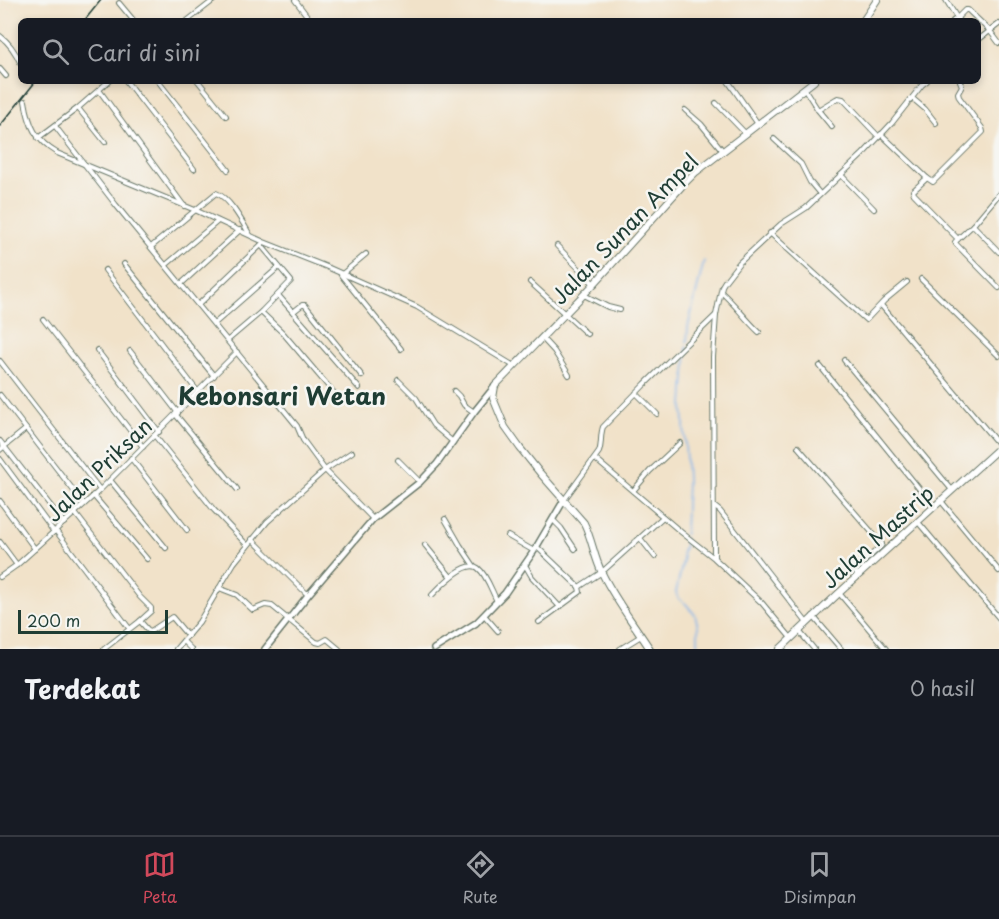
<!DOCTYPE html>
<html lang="id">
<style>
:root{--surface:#171b24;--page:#242831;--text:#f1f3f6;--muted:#9ea1a6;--line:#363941;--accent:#d1495b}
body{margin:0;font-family:"Playpen Sans",sans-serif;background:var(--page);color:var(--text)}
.scale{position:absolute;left:18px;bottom:15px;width:150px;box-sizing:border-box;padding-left:6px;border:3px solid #1f3d34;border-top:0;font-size:16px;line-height:21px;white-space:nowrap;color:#1f3d34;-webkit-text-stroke:4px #f6f6f2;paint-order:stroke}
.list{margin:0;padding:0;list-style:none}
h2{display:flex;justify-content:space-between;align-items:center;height:78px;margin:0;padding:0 24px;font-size:26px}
h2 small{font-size:20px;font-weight:400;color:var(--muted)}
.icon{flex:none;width:33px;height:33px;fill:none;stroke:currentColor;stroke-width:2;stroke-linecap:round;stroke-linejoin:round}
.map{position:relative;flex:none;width:999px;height:649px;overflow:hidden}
.search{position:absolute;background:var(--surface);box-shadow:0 3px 9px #0003;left:18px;right:18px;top:18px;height:66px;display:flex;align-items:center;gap:15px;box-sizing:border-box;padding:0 21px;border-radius:9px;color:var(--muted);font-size:22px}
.sheet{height:186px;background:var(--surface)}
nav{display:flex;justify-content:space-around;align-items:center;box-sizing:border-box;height:84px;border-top:2px solid var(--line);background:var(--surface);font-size:16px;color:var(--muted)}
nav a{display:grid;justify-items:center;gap:3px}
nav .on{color:var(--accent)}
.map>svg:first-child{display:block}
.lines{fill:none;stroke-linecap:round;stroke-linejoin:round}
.stream{stroke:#7fb3ec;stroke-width:1.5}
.minor-casing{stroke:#687768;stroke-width:6}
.tertiary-casing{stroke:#687768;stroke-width:8}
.secondary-casing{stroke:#687768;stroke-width:8}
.minor{stroke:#fff;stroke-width:4}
.tertiary{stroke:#fff;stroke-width:5}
.secondary{stroke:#fff;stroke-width:6}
.rail{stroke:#1f3d34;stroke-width:1.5}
.labels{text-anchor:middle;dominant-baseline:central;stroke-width:5;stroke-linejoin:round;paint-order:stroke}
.street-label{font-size:21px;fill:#1f3d34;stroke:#f6f6f2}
.quarter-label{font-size:24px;font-weight:bold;fill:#1f3d34;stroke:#f6f6f2}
</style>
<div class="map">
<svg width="999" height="649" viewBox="0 0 999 649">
<rect width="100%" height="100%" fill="#f6f6f2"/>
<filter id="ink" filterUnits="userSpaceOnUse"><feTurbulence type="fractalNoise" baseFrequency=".0167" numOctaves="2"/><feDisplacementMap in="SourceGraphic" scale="12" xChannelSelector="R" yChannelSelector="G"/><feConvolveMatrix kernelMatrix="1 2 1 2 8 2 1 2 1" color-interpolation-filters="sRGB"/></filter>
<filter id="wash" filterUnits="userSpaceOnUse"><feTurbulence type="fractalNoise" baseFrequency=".008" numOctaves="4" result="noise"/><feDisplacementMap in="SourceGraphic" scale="24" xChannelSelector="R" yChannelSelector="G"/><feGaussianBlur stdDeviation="1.35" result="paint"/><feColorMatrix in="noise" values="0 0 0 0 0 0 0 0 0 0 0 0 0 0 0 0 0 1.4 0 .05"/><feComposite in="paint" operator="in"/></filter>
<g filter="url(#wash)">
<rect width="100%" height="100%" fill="#f1e2c9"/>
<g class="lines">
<g class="stream">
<path d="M687 342 688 327 704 261"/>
<path d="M685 534 687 480 683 405 687 347"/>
<path d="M685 538V546L682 551 683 561 676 592 678 598 686 604 695 615 698 626V649"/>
</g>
</g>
</g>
<g filter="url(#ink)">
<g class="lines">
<g class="minor-casing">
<g id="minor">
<path d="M295 0 311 21"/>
<path d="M946 0 957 18 953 21"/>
<path d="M119 3 134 21"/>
<path d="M187 21 214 0"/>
<path d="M959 21 957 18 965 10H968L990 31 999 43"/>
<path d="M0 36C10 43 16 53 21 64"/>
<path d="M978 40 999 24"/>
<path d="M0 69 6 76"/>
<path d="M126 81 194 169"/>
<path d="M158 81 228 170"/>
<path d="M198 81 226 116"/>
<path d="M728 81 758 124"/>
<path d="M804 88 818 110 836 99 838 98 843 99 879 137"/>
<path d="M99 90 184 206"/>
<path d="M912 98 925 109 936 123"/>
<path d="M25 101C29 125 35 140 57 153L195 210 264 242 327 267 417 307 514 366"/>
<path d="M716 103 745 133"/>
<path d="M78 108 105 142"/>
<path d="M685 110 701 124 723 151"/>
<path d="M818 110 832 127"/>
<path d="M55 126 116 205 297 426 303 440 325 470 373 519"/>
<path d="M881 134 927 178 913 191 914 194 958 239 955 242 956 244 999 288"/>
<path d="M38 138 78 108 109 81"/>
<path d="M774 139 801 164 810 182 820 194"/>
<path d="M841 175 874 209"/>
<path d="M927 178 933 182 983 132 982 128 959 97 958 93 962 86 960 81"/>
<path d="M973 225 999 252"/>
<path d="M770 233 866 320 884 301 907 282"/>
<path d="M958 239 973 225 999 194"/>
<path d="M557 246 594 284"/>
<path d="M151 247 216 193C229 197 243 223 250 235"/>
<path d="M366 254 341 275 401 349"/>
<path d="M124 264 214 376"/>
<path d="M166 265 218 221"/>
<path d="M105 270 198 392"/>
<path d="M921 279 999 356"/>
<path d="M530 282 587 334"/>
<path d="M181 284 240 230"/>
<path d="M721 292C735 304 745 319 759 332"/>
<path d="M278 295 359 388"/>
<path d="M584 295 608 307 620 310"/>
<path d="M198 305 262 244"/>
<path d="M881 305 999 445"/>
<path d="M261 312 283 333 334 393"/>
<path d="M293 312 302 305H305L362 376"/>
<path d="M43 319 143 447"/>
<path d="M214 324 279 267"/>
<path d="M542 338 554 351 569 375"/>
<path d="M228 340 261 312 291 281 261 245"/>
<path d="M97 350 159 432"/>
<path d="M130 351 178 413"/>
<path d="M844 360 952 490"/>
<path d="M0 361 100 490"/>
<path d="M820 366 934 507"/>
<path d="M398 380 416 398 433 425 453 442"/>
<path d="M454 391 459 396 464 405 474 412"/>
<path d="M636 393 657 414"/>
<path d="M0 395 84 504"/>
<path d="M176 415 237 489"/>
<path d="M155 436 214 510 247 545"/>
<path d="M0 441 64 523"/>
<path d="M798 447 882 544 881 546 856 569 855 572 858 575"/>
<path d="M0 450 26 429"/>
<path d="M131 458 187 530"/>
<path d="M0 459 54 532"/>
<path d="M595 459 681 532 714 558 762 603 791 638"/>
<path d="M398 460 420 482"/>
<path d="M110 480 166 548"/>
<path d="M633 491 650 471 680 443"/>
<path d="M93 495 147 559"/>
<path d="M564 500 599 452C602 444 600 435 603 427L645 384 716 315 722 286 725 281 739 263 781 224 806 208 862 155 892 123 922 85 927 81"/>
<path d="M0 501 35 549"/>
<path d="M941 501 999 571"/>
<path d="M715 507 720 511 807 623"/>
<path d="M75 513 140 597 151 608V611L140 621"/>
<path d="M445 519 460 545 474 566"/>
<path d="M553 520 561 528 575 549"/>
<path d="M918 522 999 618"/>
<path d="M56 531 129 628"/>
<path d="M508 536 534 551"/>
<path d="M640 538 655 557"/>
<path d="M252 539 308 595"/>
<path d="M0 542 17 565"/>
<path d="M425 545 451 577"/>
<path d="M537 547 579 587 602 572 663 517"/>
<path d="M714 557 713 357 716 315"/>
<path d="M525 565 532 577 560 607"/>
<path d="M0 577 17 565 100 490 237 352"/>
<path d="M219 588 237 595 253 610 265 605 272 606 316 642 320 643 327 639 339 649"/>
<path d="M839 593 886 649"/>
<path d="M432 595C440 587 466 559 478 568 487 575 492 592 497 601"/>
<path d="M484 615 498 631"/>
<path d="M813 616 841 649"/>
<path d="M539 622 580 592 579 587"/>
<path d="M799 631 814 649"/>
<path d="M183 641 191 649"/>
<path d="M104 649 140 621 148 630 151 631 172 617 188 636"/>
<path d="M176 649 199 622 234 563 267 522 325 470 352 452"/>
<path d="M620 649 641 636"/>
</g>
</g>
<g class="tertiary-casing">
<g id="tertiary">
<path d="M265 649 308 595 373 519 420 482 437 464 474 412 495 386"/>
<path d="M434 649 476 623 505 593 534 551 564 500"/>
</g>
</g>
<g class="secondary-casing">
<g id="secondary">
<path d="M863 21 877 0"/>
<path d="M650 649C634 624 615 600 602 573 594 557 592 539 584 523L540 473 520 448 505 427 493 398 495 386 594 284 682 186 696 172 814 81"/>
<path d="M780 649 839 593 999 448"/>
</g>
</g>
<use href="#minor" class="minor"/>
<use href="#tertiary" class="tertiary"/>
<use href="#secondary" class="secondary"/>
<g class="rail">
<path d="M84 21 101 0"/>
<path d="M0 126 36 81"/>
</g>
</g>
</g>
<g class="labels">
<g class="street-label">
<text transform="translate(624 228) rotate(-46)">Jalan Sunan Ampel</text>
<text transform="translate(98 469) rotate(-44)">Jalan Priksan</text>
<text transform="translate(877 536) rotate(-42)">Jalan Mastrip</text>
</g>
<g class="quarter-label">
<text x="282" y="395">Kebonsari Wetan</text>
</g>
</g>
</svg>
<div class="scale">200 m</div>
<div class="search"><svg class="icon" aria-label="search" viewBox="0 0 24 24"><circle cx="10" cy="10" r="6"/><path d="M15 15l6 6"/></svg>Cari di sini</div>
</div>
<section class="sheet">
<h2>Terdekat<small>0 hasil</small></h2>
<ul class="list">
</ul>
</section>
<nav>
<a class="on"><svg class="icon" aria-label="map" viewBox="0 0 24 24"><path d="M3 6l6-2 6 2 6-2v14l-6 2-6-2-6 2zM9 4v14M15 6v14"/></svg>Peta</a>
<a><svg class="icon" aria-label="directions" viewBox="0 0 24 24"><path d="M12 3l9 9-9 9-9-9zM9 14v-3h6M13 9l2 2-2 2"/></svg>Rute</a>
<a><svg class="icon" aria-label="saved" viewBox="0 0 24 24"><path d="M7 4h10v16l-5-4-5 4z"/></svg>Disimpan</a>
</nav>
